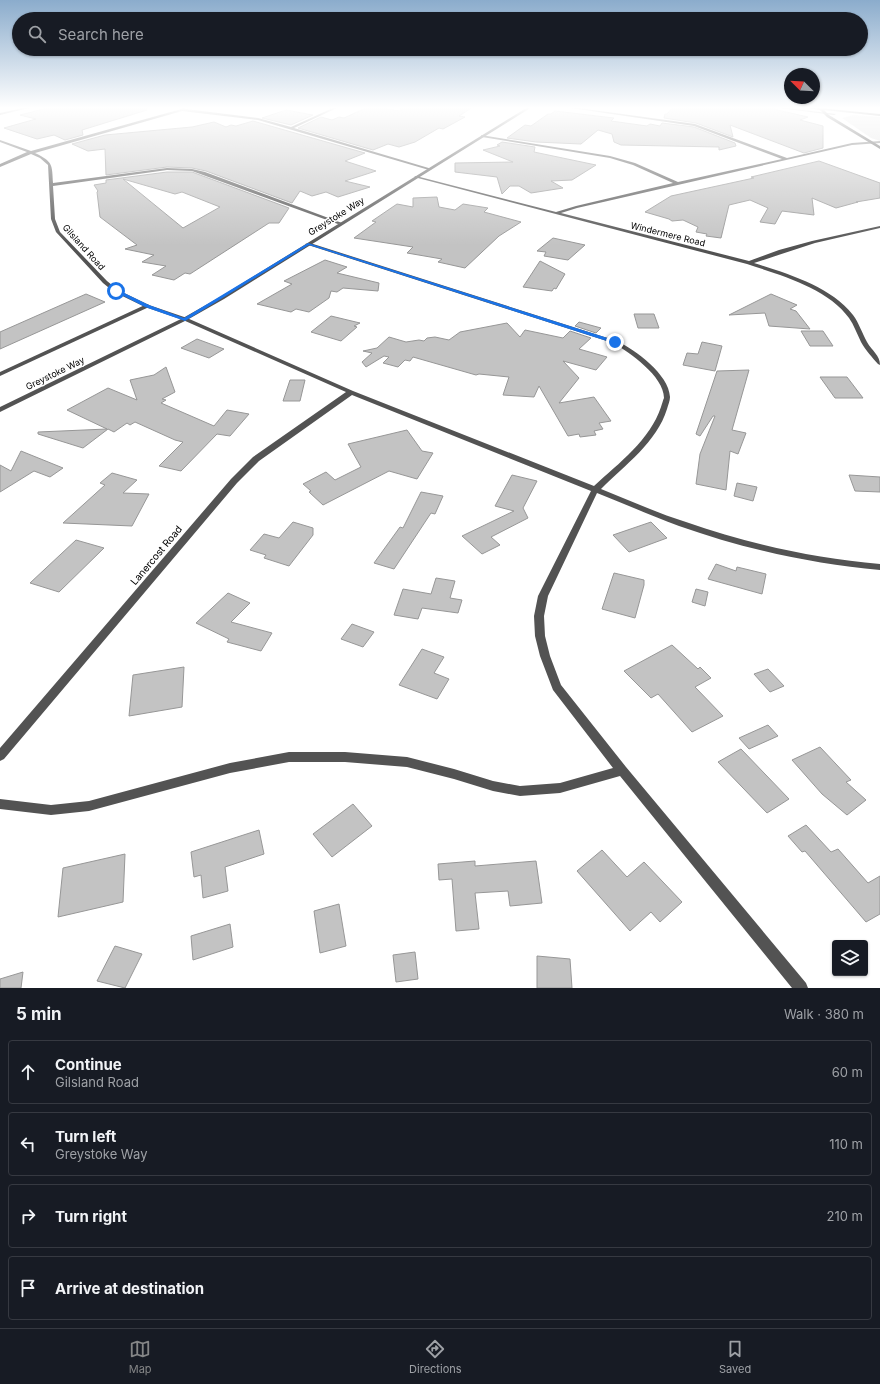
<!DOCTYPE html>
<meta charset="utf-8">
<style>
:root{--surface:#171b24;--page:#242831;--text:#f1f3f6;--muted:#9ea1a6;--line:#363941;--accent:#858687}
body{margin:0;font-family:Inter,sans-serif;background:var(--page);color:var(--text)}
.controls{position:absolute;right:12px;bottom:12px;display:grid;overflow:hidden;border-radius:4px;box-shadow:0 1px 3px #0004}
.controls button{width:36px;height:36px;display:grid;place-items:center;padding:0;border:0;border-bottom:1px solid var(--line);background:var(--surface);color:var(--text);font:20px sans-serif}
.compass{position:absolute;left:784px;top:68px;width:36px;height:36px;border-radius:50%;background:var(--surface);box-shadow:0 1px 3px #0004;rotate:294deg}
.stop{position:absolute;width:12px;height:12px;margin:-9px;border:3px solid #1a73e8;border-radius:50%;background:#fff}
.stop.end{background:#1a73e8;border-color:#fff;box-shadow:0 1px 4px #0008}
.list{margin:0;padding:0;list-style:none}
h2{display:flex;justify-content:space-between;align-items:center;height:52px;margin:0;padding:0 16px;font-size:17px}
h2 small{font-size:13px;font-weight:400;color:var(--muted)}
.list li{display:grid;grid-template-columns:26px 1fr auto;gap:12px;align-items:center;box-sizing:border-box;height:64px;margin:0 8px 8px;padding:0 8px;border:1px solid var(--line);border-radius:4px}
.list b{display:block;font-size:15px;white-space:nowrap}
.list p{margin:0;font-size:13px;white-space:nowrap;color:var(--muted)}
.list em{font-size:13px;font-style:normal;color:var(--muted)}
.icon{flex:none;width:22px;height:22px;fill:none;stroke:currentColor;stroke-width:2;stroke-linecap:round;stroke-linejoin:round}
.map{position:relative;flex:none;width:880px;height:988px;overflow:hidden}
.search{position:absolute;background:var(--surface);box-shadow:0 1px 3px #0004;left:12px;right:12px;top:12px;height:44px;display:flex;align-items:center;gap:10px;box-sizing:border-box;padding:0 14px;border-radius:22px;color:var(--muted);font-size:15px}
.sheet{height:340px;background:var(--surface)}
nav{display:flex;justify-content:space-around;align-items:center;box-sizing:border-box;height:56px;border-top:1px solid var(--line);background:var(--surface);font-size:11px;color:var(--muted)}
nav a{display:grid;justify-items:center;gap:2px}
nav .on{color:var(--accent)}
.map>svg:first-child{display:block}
.green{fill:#dadada}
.building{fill:#c3c3c3;stroke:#979797;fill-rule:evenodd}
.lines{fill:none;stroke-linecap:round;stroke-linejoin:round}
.service{fill:#535353;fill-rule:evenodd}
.minor{fill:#535353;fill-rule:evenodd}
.tertiary{fill:#535353;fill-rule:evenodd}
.secondary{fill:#202020;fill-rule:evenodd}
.route{fill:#1a73e8}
.labels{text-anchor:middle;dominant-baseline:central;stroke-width:3;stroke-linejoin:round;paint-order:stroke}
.far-street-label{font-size:9px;fill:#000;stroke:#fff}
.street-label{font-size:10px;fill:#000;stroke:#fff}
</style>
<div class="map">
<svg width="880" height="988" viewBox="0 0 880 988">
<rect width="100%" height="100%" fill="#fff"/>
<path class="green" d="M853 115 880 117V141L871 138 842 118Z"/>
<g class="building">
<path d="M52 107H146L147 110 82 130 83 135 65 140 54 135 37 139 4 128 36 119 20 115Z"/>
<path d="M368 107 401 111V107H473L459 116 465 117 443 129 439 128 415 142 399 147 388 144 373 150 298 128 321 117 332 120 339 117 344 118Z"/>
<path d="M673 107H764L808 117 800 120 823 126V148L804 153 730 125 733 137 696 123 664 118 665 114H667Z"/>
<path d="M286 110 313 115 291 125 262 118Z"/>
<path d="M555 111 614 118 611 121 647 126 650 124 660 126 662 123 694 127 735 143 736 146 719 150V147L621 145 614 142 612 134 598 130 581 144 536 142 507 138 525 125 531 126 548 114H551Z"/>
<path d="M253 121 365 153 345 161 376 171 345 181 370 187 338 197 326 192 312 196 300 191 292 203 206 171 192 168 167 167 106 175 105 149 88 151 72 144 105 135 192 127 214 122 226 127 231 125 236 126Z"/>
<path d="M502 142 535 147 534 152 596 165 572 180 551 181 563 188 531 193 519 186H510L502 194 497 177 455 172V163L513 162 483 150 500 146 497 145Z"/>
<path d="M819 161 880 183V198L856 202H858L836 208 812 198 814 215 782 211 775 224 760 222 768 208 750 200 729 205 721 238 706 236 707 234 696 232 698 227 683 220 672 221 669 219 645 212 671 196 754 178 751 177Z"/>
<path d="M167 172H192L289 208 279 223H269L190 274 185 273 174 280 152 275 166 266 142 262 154 255 125 249 137 245 100 217 97 192 98 191 94 185 106 183V180ZM123 179 175 194 182 192 220 207 183 228Z"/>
<path d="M437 197 439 207 455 210 463 204 488 208 484 212 521 222 499 236 465 268 438 262 442 259 407 253 413 247 354 238 376 222 372 221 397 204 413 207V198Z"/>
<path d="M553 238 585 245 568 260 544 256 546 252 537 251Z"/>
<path d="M325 260 347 267 337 273 379 283 378 291 343 288 337 292 331 291 329 298 309 312 296 309 291 312 257 304 292 284 284 281Z"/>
<path d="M540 261 565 274 556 289 554 288 552 291 523 287Z"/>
<path d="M86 294 105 302 0 349V332Z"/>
<path d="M771 294 797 305 790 309 796 311 810 329 769 326 765 313 729 315Z"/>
<path d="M634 314H654L659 328H638Z"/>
<path d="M331 316 360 323 354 326 357 327 341 341 311 332Z"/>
<path d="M579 322 601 328 596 333 575 326Z"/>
<path d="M507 323 520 337 525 330 563 338 570 331 591 338 579 349 607 357 596 370 563 361 579 378 559 403 594 397 611 421 599 423 603 429 594 431 596 435 580 437 579 434 568 436 539 386 534 397 503 395 509 377 479 374 476 375 413 357 410 361 405 360 398 367 383 363 389 357 384 356 366 367 362 362 372 353 363 351 377 348 389 337 406 342 419 340 424 341 427 338 435 337 449 340 460 332Z"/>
<path d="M801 331H823L833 346H810Z"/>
<path d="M197 339 224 349 209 358 181 348Z"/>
<path d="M702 342 722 346 715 371 683 365 687 353 698 354Z"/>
<path d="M166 367 175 392 162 399 166 400 161 403 214 426 227 410 249 414 230 436 217 434 181 471 159 466 183 442 175 440 135 422 130 425 127 423 114 432 108 429 83 448 38 434V432L107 429 67 410 108 388 137 400 130 380 154 375Z"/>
<path d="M749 370 732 430 746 433 738 454 730 451 726 490 696 484 700 454 715 416H713L700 436 696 434 717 371Z"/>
<path d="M820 377H847L863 398H835Z"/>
<path d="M290 380H305L300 401H283Z"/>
<path d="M407 430 422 451 433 453 417 479 389 471 323 505 309 492 311 491 303 484 326 472 335 480 361 467 348 444Z"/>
<path d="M21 451 63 468 50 477 34 471 0 492V465L11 471Z"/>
<path d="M112 473 137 480 123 493 149 494 132 526 63 523 105 485 100 483Z"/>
<path d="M512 475 537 481 523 508 528 518 491 537 500 545 482 554 462 536 514 511 495 506Z"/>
<path d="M849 475 880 477V492L855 491Z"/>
<path d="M737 483 757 487 753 501 734 496Z"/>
<path d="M421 492 443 496 435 514 431 513 394 569 374 563 400 527 403 528Z"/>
<path d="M293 522 313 528V535L289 566 264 558 266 555 250 550 264 534 279 538Z"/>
<path d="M651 522 667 538 629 552 613 535Z"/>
<path d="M76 540 104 548 59 592 30 583Z"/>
<path d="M716 564 736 571 737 567 766 574 762 594 708 579Z"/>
<path d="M614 573 644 580V585L635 618 602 609Z"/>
<path d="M436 578 455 581 450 598 462 600 458 613 422 608 418 619 394 615 403 589 431 594Z"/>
<path d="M696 589 708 592 705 606 692 602Z"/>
<path d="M228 593 250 603 231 622 272 633 261 651 227 642 229 639 196 623Z"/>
<path d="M352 624 374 632 363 647 341 639Z"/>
<path d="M672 645 698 669 700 667 711 678 695 687 723 716 692 732 658 694 651 698 624 671Z"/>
<path d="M422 649 444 657 434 673 449 679 437 699 399 685Z"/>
<path d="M184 667 182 707 129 716 133 675Z"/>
<path d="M768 669 784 686 770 692 754 674Z"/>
<path d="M768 725 778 736 749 749 739 738Z"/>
<path d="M820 747 851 780 846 782 866 800 847 815 822 794 792 760Z"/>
<path d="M741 749 789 799 767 813 718 762Z"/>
<path d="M353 804 372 826 332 857 313 834Z"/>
<path d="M806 825 831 852 838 849 868 883 880 876V914L866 922 805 851 802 852 788 836Z"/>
<path d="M259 830 264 854 225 867 228 891 203 898 201 875 194 877 191 852Z"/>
<path d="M602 850 627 877 644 862 682 902 660 922 651 912 630 931 577 871Z"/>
<path d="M125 854 123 902 58 917 63 868Z"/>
<path d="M475 861V866L536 861 542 903 510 906 508 891 475 893 479 929 456 931 452 879 439 880 438 864Z"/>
<path d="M339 904 346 946 320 953 314 911Z"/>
<path d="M230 924 233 947 193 960 191 936Z"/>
<path d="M115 946 142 954 125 988 97 981Z"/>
<path d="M415 952 418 979 396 982 393 955Z"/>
<path d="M537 956 570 959 572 988H537Z"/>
<path d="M23 972 21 988H0V979Z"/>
</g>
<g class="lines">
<g class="service">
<path d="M771 107H778L836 114 834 115Z"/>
<path d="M147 304 149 305V307L0 376V372Z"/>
</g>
<g class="minor">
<path d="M28 107H33L0 115V113Z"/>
<path d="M335 107H339L294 128 432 169 429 170 258 120 182 111 35 153C53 162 52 164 53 183L167 168 192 169 205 172 342 223 338 224 192 171 167 170 53 186 55 219 60 232 107 281 118 290 149 305 187 318 353 391 594 486C619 463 650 440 661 407 662 404 663 400 664 398 664 376 629 352 613 343L305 244 310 243 617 341C635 350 669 374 670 397 670 401 668 405 667 409 657 442 625 465 601 489 629 500 657 513 686 522 749 544 814 558 880 564V570C812 564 744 549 679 526 652 516 625 504 597 493L548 596 544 616 545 636 550 656 561 685 626 767 806 983 808 988H792L620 776 560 793 520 796 493 791 454 779 407 767 345 762H289L230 773 89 811 51 815 0 809V799L51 805 89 801 230 763 289 752H345L407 757 454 769 493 781 520 786 560 783 613 768 553 690 540 656 535 636 534 616 538 596 591 491 352 395 259 461 237 483 4 759 0 761V748L231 479 253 457 346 392 183 320 145 307 114 292 103 283 56 232 51 219 48 165 40 158 31 154 0 167V164L27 152 0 142V140L31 151 185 108 186 109 258 118 291 127Z"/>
<path d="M564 107H571L695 124 787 158 852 143 880 141V143L852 145 577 208 561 213 749 261 779 250 812 241 880 226V228L815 243 754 263C788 274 830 286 853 315 859 323 862 333 867 342 872 351 880 355 880 365L878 364C872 357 866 351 861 342 857 334 854 325 849 318 828 288 780 275 747 264L414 177 416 176 556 212 576 206 673 183 633 165 610 158 482 137 481 135 610 156 635 163 678 182 782 159 694 126Z"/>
</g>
<path class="tertiary" d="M528 107H532L224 299 187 320 0 412V407L183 318 220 297Z"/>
<path class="secondary" d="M801 107H810L880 114V116L824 110 829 115 880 146V149L827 117 820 110Z"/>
</g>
<linearGradient id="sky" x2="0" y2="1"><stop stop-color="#8baccc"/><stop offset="0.44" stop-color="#fff"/><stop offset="1" stop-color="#fff" stop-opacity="0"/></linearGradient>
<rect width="880" height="245" fill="url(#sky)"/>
<path class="route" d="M308 243 617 341V342L613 343 309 245 185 321 145 307 114 291 118 290 149 305 184 318Z"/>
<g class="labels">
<g class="far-street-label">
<text transform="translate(336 216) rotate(-32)">Greystoke Way</text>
<text transform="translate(668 234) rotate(14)">Windermere Road</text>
<text transform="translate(84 247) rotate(48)">Gilsland Road</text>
<text transform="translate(55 373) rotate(-26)">Greystoke Way</text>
</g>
<g class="street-label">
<text transform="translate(156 555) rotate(-50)">Lanercost Road</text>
</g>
</g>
</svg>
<div class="controls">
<button><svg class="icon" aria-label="layers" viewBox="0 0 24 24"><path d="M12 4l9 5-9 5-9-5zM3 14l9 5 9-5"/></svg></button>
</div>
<svg class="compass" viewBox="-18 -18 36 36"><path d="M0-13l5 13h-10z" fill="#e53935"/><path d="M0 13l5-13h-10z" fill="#9ea1a6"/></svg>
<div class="stop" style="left:116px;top:291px"></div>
<div class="stop end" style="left:615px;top:342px"></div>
<div class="search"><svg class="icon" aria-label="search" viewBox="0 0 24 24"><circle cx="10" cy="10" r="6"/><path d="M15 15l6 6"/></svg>Search here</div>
</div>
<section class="sheet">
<h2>5 min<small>Walk · 380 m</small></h2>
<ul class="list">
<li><svg class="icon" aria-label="ahead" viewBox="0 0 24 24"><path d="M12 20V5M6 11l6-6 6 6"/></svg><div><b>Continue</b><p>Gilsland Road</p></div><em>60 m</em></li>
<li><svg class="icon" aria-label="left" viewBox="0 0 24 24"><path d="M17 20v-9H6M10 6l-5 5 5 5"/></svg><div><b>Turn left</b><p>Greystoke Way</p></div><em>110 m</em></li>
<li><svg class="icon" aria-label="right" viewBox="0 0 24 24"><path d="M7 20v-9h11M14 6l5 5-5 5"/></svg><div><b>Turn right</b></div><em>210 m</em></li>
<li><svg class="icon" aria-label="arrive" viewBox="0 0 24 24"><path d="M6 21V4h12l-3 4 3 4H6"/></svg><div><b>Arrive at destination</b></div></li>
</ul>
</section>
<nav>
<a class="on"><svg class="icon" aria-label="map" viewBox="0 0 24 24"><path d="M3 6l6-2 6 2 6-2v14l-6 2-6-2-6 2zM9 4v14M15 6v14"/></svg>Map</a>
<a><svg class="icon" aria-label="directions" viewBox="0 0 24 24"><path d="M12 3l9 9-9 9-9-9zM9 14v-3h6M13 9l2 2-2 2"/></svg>Directions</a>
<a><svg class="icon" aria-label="saved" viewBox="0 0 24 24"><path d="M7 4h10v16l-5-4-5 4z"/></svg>Saved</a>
</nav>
